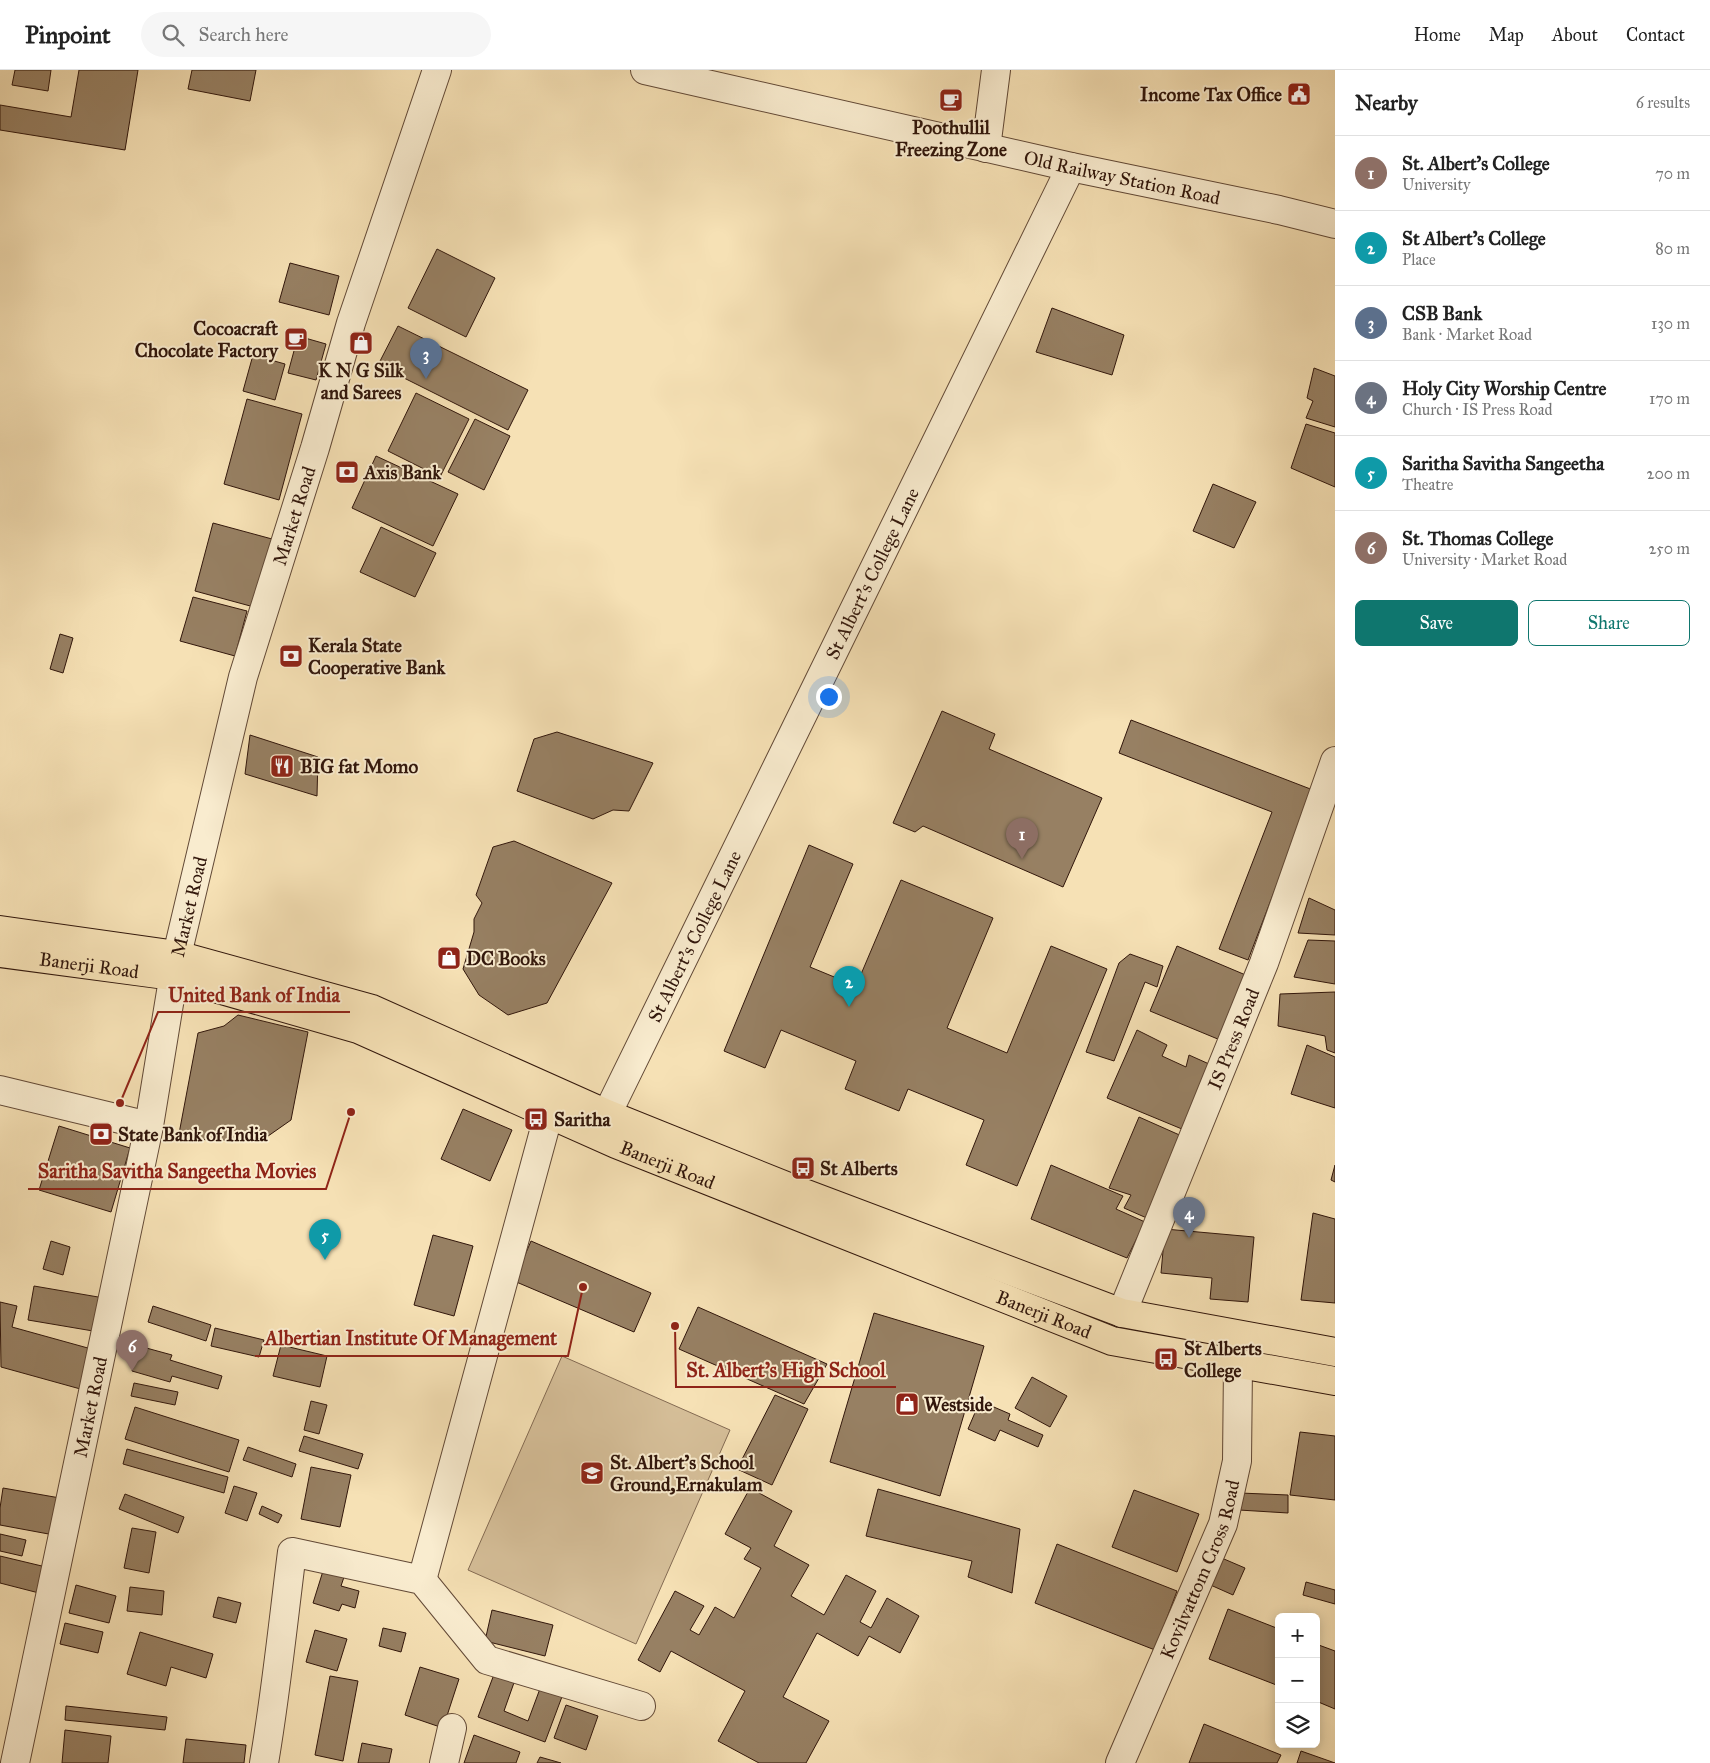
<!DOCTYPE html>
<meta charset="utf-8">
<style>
:root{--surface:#fff;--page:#f6f6f6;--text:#222;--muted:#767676;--line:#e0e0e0;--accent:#0f766e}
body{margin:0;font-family:"IM FELL Great Primer",serif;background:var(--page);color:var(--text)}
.controls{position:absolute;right:15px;bottom:15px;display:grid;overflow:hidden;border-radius:8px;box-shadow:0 2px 12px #0003}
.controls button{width:45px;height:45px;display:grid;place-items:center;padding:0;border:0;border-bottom:1px solid var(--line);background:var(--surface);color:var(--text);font:25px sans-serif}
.you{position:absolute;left:828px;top:626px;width:18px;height:18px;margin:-12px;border:4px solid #fff;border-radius:50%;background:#1a73e8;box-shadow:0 0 0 8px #1a73e833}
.badge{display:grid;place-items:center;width:32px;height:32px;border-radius:50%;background:var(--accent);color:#fff;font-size:16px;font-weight:700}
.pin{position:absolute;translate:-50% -41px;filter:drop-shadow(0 1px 2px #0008)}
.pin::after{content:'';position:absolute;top:26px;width:18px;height:15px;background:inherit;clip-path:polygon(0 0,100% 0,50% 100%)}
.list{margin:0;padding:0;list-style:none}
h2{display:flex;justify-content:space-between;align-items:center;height:65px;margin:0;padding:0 20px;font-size:21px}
h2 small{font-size:16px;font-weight:400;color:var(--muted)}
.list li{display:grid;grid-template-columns:32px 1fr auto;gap:15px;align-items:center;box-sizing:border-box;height:75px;padding:0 20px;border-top:1px solid var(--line)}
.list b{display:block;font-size:19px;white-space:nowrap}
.list p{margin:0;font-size:16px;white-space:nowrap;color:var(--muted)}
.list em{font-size:16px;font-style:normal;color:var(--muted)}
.actions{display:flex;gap:10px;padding:15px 20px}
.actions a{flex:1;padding:11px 0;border:1px solid var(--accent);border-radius:8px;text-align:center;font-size:18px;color:var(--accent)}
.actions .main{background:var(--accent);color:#fff}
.icon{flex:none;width:28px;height:28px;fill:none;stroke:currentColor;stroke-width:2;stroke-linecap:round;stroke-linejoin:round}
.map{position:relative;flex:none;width:1335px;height:1693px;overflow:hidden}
header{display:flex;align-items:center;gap:30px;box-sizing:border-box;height:70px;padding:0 25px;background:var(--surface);border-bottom:1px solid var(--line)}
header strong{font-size:24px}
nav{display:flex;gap:28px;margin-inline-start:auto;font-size:18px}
.search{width:350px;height:45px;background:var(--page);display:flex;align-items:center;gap:12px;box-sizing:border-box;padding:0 18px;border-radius:28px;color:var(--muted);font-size:19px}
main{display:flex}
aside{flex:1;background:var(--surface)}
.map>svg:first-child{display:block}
.green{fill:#d5be98;stroke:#836a52}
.building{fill:#978063;stroke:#31160b}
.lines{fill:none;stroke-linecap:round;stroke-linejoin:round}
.minor-casing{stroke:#624936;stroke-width:30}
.major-casing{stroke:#31160b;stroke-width:30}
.minor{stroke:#f9eccf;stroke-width:28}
.major{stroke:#f6e1b5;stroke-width:28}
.labels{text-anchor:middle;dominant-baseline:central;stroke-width:4;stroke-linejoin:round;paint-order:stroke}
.poi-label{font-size:19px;font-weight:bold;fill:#31160b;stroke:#f9eccf;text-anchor:start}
.street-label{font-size:19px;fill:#31160b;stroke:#f9eccf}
.leader{fill:none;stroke:#8f2418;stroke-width:2}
.callout-dot{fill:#8f2418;stroke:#f9eccf;stroke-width:2}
.callout-label{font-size:20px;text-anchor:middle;font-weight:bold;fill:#8f2418;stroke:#f9eccf;stroke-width:4;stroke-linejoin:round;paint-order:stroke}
</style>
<header>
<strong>Pinpoint</strong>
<div class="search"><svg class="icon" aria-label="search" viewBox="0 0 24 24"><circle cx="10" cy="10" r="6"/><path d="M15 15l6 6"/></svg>Search here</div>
<nav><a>Home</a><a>Map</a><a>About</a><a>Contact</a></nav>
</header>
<main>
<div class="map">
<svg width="1335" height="1693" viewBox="0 0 1335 1693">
<rect width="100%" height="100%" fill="#f6e1b5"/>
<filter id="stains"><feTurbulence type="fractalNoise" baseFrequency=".004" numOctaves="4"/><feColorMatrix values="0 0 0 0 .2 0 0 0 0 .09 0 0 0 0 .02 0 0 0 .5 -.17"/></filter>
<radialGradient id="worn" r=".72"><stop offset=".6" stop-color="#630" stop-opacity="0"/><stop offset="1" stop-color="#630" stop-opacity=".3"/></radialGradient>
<path class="green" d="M562 1286 730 1360 636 1574 468 1500Z"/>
<g class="building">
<path d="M15 0H51L48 21 12 15Z"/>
<path d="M79 0H138L125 80 0 60V35L71 47Z"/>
<path d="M192 0H256L250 31 188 19Z"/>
<path d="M437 179 495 208 466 267 408 238Z"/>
<path d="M290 193 339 206 329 245 279 232Z"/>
<path d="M1052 238 1124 265 1112 305 1036 282Z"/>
<path d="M398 256 528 320 508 360 378 295Z"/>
<path d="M298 266 326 274 316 310 288 303Z"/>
<path d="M253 285 285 294 275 330 243 321Z"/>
<path d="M1314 298 1335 306V357L1306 348 1313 331 1307 328Z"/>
<path d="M416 323 469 349 440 407 388 381Z"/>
<path d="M247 329 302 344 279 430 224 414Z"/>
<path d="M475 349 510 366 484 420 448 402Z"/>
<path d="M1306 354 1335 363V417L1291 398Z"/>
<path d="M376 386 458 424 433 476 352 438Z"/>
<path d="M1213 414 1256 432 1234 478 1193 461Z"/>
<path d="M213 453 272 469 254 537 195 521Z"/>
<path d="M381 457 436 483 415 527 360 502Z"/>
<path d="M193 527 247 541 235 586 180 571Z"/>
<path d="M60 564 73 568 63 603 50 599Z"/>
<path d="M942 641 995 664 989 679 1102 728 1063 817 923 756 915 762 893 753Z"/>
<path d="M1131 650 1313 720 1248 890 1219 879 1272 742 1119 683Z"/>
<path d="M557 662 653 693 629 741 613 740 593 749 517 721 534 669Z"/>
<path d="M250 665 318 687 317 726 245 704Z"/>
<path d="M514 771 612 813 547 933 508 945 479 925 463 899 474 862V849L482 833 476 825 493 777Z"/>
<path d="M809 775 853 794 810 897 856 916 901 810 993 848 947 958 1007 983 1051 876 1107 899 1017 1116 966 1095 984 1050 908 1019 899 1041 845 1019 856 991 781 960 765 998 724 981Z"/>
<path d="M1309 828 1335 840V865L1298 863Z"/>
<path d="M1308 870 1335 871V914L1294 907Z"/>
<path d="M1177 876 1248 906 1225 972 1150 941Z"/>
<path d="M1130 884 1163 896 1157 917 1145 912 1114 991 1086 982 1119 893Z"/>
<path d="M1335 922V983L1327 980 1325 966 1278 956 1280 924Z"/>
<path d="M238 945 308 962 291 1050 261 1071 178 1069 198 963 224 956Z"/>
<path d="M1137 960 1167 975 1162 986 1186 997 1189 985 1218 998 1194 1064 1107 1028Z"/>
<path d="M1307 975 1335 987V1038L1291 1024Z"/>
<path d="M463 1039 512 1060 490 1111 441 1089Z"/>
<path d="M1139 1047 1184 1067 1149 1149 1124 1138 1131 1125 1109 1118Z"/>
<path d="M59 1056 130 1078 111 1142 39 1120Z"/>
<path d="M1051 1095 1123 1126 1116 1139 1145 1152 1127 1188 1031 1149Z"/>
<path d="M1335 1095V1112L1331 1110Z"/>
<path d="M1313 1143 1335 1149V1233L1301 1230Z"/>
<path d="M1165 1159 1254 1167 1248 1232 1210 1229 1212 1208 1161 1203Z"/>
<path d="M433 1165 473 1176 454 1246 414 1235Z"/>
<path d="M51 1171 70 1177 63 1205 43 1199Z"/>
<path d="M531 1171 651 1223 634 1262 514 1211Z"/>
<path d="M34 1216 104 1228 99 1262 28 1250Z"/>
<path d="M0 1232 17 1236 12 1257 95 1280 84 1320 1 1297Z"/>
<path d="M153 1236 211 1255 206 1271 148 1252Z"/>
<path d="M698 1237 827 1294 804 1334 679 1279Z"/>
<path d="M874 1243 984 1276 940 1426 830 1392Z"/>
<path d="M215 1258 264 1270 259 1287 211 1276Z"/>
<path d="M281 1275 327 1286 320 1317 273 1306Z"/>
<path d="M139 1276 172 1285 170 1290 222 1306 218 1319 172 1306 170 1312 132 1301Z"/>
<path d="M1032 1307 1067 1326 1050 1357 1015 1338Z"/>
<path d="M134 1313 178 1322 175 1335 131 1326Z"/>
<path d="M775 1325 808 1339 772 1415 737 1399Z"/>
<path d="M311 1331 327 1335 319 1364 304 1360Z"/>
<path d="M980 1331 1010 1344 1008 1350 1043 1365 1038 1377 1000 1360 995 1371 968 1359Z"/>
<path d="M135 1337 239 1370 229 1402 125 1369Z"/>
<path d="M1300 1362 1335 1366V1430L1290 1425Z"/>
<path d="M304 1366 363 1384 358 1399 299 1381Z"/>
<path d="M248 1377 296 1394 292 1407 243 1390Z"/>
<path d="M127 1379 228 1407 224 1423 123 1394Z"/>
<path d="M311 1397 351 1405 340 1457 301 1449Z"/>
<path d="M234 1416 257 1423 247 1451 225 1443Z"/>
<path d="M3 1418 60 1428 54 1465 0 1455V1438Z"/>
<path d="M750 1418 792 1441 774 1476 809 1495 791 1526 824 1545 846 1505 876 1521 860 1552 871 1558 887 1528 919 1546 900 1583 869 1566 858 1586 817 1563 783 1627 829 1651 806 1693H759L718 1671 745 1621 671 1581 660 1602 638 1590 675 1521 704 1536 690 1560 699 1565 715 1537 734 1548 761 1498 744 1489 751 1478 725 1464Z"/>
<path d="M878 1419 1020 1459 1012 1523 968 1507 972 1491 866 1466Z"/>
<path d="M1134 1420 1199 1444 1177 1502 1112 1477Z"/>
<path d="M1240 1423 1288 1425V1443L1239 1440Z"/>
<path d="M125 1424 184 1447 178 1463 119 1439Z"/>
<path d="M262 1436 282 1445 278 1453 259 1444Z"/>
<path d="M132 1458 156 1462 149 1503 124 1498Z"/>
<path d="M0 1464 26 1470 22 1486 0 1481Z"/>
<path d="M1057 1474 1177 1521 1155 1580 1035 1533Z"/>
<path d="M0 1486 46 1497 39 1523 0 1513Z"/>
<path d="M1217 1486 1245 1498 1233 1525 1206 1513Z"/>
<path d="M323 1501 344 1507 341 1516 359 1521 355 1538 342 1534 339 1541 313 1533Z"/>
<path d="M1306 1512 1335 1520V1534L1303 1525Z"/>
<path d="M76 1515 116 1526 109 1553 69 1543Z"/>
<path d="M130 1517 164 1521 162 1545 127 1541Z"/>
<path d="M218 1527 241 1533 236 1553 213 1547Z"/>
<path d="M1228 1539 1279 1559V1616L1209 1589Z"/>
<path d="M492 1540 553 1555 545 1586 485 1571Z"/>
<path d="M65 1553 103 1562 98 1583 60 1574Z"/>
<path d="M383 1558 406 1563 401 1582 379 1576Z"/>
<path d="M315 1560 347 1569 337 1601 306 1592Z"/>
<path d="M140 1562 213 1584 206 1608 171 1597 166 1616 127 1604Z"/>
<path d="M1316 1574 1335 1581V1639L1316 1631Z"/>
<path d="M420 1597 459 1609 443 1658 405 1645Z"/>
<path d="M496 1599 516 1607 504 1641 528 1651 541 1616 563 1624 545 1672 478 1647Z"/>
<path d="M330 1606 358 1611 343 1691 315 1685Z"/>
<path d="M566 1635 598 1646 586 1680 554 1668Z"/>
<path d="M66 1636 167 1647 165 1660 65 1650Z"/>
<path d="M1204 1654 1281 1685 1277 1693H1189Z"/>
<path d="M65 1660 111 1666 108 1693H62Z"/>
<path d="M474 1665 520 1682 516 1693H464Z"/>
<path d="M186 1669 246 1675 244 1693H183Z"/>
<path d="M362 1673 392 1679 389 1693H358Z"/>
<path d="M1301 1681 1335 1693H1297Z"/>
<path d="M540 1687 561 1693H537Z"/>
</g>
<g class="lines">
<g class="minor-casing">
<g id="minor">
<path id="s1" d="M645 0 1071 97 1279 140 1335 154"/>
<path d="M986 78 996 0"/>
<path d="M0 1020 149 1056"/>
<path id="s2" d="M607 1044 1071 97"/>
<path id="s3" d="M1122 1243 1264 893 1335 691"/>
<path d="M422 1510 549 1043"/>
<path id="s4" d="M15 1693 149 1056 177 885 243 607 315 378 351 253 437 0"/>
<path d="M264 1693C276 1623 283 1553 292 1482L422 1510 487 1590 641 1636"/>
<path d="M444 1693 452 1658"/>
<path id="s5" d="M1120 1693 1223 1454 1237 1391 1238 1295"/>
</g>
</g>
<g class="major-casing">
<g id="major">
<path d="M0 860 177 885 372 939 607 1044 801 1122 1122 1243 1335 1282"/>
<path id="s6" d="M0 883 173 906 358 959 616 1074 1112 1271 1335 1311"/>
</g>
</g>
<use href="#minor" class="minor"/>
<use href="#major" class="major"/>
</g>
<defs>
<g id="civic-square" transform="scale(1.25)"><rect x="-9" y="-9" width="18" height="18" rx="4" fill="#8f2418" stroke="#f9eccf"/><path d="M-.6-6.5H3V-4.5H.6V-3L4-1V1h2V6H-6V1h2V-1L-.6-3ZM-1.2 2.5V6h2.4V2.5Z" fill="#fff"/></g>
<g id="cafe-square" transform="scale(1.25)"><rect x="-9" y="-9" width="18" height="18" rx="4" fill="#8f2418" stroke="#f9eccf"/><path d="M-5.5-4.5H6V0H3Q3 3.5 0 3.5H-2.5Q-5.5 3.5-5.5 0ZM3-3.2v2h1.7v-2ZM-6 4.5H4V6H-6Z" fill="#fff"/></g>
<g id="shop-square" transform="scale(1.25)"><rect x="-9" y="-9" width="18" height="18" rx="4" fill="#8f2418" stroke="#f9eccf"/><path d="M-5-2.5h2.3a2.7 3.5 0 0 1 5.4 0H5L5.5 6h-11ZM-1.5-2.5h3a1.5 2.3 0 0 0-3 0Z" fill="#fff"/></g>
<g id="bank-square" transform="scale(1.25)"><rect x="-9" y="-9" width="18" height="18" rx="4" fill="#8f2418" stroke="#f9eccf"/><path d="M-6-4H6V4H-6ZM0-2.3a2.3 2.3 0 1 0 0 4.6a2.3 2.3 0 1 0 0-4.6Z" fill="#fff"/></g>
<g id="restaurant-square" transform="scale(1.25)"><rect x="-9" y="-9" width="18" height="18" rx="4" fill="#8f2418" stroke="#f9eccf"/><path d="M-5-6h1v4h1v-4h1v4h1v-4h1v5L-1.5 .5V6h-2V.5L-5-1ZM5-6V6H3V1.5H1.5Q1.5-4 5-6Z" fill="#fff"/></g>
<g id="bus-square" transform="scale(1.25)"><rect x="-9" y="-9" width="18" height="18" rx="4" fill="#8f2418" stroke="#f9eccf"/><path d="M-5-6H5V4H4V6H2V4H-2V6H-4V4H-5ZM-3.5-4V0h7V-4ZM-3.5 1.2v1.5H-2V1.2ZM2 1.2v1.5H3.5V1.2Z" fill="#fff"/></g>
<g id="school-square" transform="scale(1.25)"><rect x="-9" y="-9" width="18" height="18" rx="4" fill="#8f2418" stroke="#f9eccf"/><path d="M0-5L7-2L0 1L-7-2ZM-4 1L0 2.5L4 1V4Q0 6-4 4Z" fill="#fff"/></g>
</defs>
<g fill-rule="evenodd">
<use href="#civic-square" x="1299" y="24"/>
<use href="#cafe-square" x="951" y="30"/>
<use href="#cafe-square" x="296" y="269"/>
<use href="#shop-square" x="361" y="273"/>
<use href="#bank-square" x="347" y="402"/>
<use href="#bank-square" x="291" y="586"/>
<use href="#restaurant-square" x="282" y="696"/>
<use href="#shop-square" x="449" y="888"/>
<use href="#bus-square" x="536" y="1049"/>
<use href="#bank-square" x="101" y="1064"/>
<use href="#bus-square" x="803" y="1098"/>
<use href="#bus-square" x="1166" y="1289"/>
<use href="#shop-square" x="907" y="1334"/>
<use href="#school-square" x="592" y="1403"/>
</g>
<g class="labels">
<g class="poi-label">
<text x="1282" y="24" text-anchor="end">Income Tax Office</text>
<text x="951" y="57" text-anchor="middle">Poothullil<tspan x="951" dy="22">Freezing Zone</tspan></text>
<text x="278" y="258" text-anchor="end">Cocoacraft<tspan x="278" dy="22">Chocolate Factory</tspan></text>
<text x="361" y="300" text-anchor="middle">K N G Silk<tspan x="361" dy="22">and Sarees</tspan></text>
<text x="364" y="402">Axis Bank</text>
<text x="308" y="575">Kerala State<tspan x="308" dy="22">Cooperative Bank</tspan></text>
<text x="300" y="696">BIG fat Momo</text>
<text x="466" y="888">DC Books</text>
<text x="554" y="1049">Saritha</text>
<text x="118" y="1064">State Bank of India</text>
<text x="820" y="1098">St Alberts</text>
<text x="1184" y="1278">St Alberts<tspan x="1184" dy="22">College</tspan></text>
<text x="924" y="1334">Westside</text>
<text x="610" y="1392">St. Albert’s School<tspan x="610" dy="22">Ground,Ernakulam</tspan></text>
</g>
<g class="street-label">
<text stroke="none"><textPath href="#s1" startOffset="489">Old Railway Station Road</textPath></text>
<text stroke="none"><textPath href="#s4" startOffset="1279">Market Road</textPath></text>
<text stroke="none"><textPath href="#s2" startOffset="602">St Albert's College Lane</textPath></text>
<text stroke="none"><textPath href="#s4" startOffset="874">Market Road</textPath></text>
<text stroke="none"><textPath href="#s2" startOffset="198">St Albert's College Lane</textPath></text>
<text stroke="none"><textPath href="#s6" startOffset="90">Banerji Road</textPath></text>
<text stroke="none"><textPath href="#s3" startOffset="296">IS Press Road</textPath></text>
<text stroke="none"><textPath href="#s6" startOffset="705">Banerji Road</textPath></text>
<text stroke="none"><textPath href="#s6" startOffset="1110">Banerji Road</textPath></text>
<text stroke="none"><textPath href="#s4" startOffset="364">Market Road</textPath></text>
<text stroke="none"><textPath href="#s5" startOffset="210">Kovilvattom Cross Road</textPath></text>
</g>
</g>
<path class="leader" d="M120 1033L158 942H350M351 1042L326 1119H28M583 1217L568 1286H255M675 1256L676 1317H896"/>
<g class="callout-dot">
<circle cx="120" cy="1033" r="5"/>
<circle cx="351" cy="1042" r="5"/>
<circle cx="583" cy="1217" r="5"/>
<circle cx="675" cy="1256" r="5"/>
</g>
<g class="callout-label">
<text x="254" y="932">United Bank of India</text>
<text x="177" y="1108">Saritha Savitha Sangeetha Movies</text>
<text x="411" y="1275">Albertian Institute Of Management</text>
<text x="786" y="1307">St. Albert's High School</text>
</g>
<rect width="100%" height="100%" filter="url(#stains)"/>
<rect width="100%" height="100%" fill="url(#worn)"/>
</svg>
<div class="controls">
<button>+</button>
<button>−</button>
<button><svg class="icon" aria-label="layers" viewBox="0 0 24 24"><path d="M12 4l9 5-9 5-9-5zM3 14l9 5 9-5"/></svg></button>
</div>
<div class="you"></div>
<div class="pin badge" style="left:1022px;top:789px;background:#8d6e63">1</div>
<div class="pin badge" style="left:849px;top:937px;background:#0f9aa8">2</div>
<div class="pin badge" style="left:426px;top:309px;background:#5c6f8a">3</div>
<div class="pin badge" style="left:1189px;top:1168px;background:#6b7280">4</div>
<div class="pin badge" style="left:325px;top:1190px;background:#0f9aa8">5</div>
<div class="pin badge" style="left:132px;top:1301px;background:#8d6e63">6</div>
</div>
<aside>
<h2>Nearby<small>6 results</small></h2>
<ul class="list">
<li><span class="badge" style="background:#8d6e63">1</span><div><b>St. Albert's College</b><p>University</p></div><em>70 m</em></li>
<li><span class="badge" style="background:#0f9aa8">2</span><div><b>St Albert’s College</b><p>Place</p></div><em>80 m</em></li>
<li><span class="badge" style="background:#5c6f8a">3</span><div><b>CSB Bank</b><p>Bank · Market Road</p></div><em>130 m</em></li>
<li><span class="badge" style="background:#6b7280">4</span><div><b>Holy City Worship Centre</b><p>Church · IS Press Road</p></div><em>170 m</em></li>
<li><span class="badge" style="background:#0f9aa8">5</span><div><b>Saritha Savitha Sangeetha</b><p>Theatre</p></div><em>200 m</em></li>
<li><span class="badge" style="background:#8d6e63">6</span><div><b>St. Thomas College</b><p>University · Market Road</p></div><em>250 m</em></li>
</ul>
<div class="actions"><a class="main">Save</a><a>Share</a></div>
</aside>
</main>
